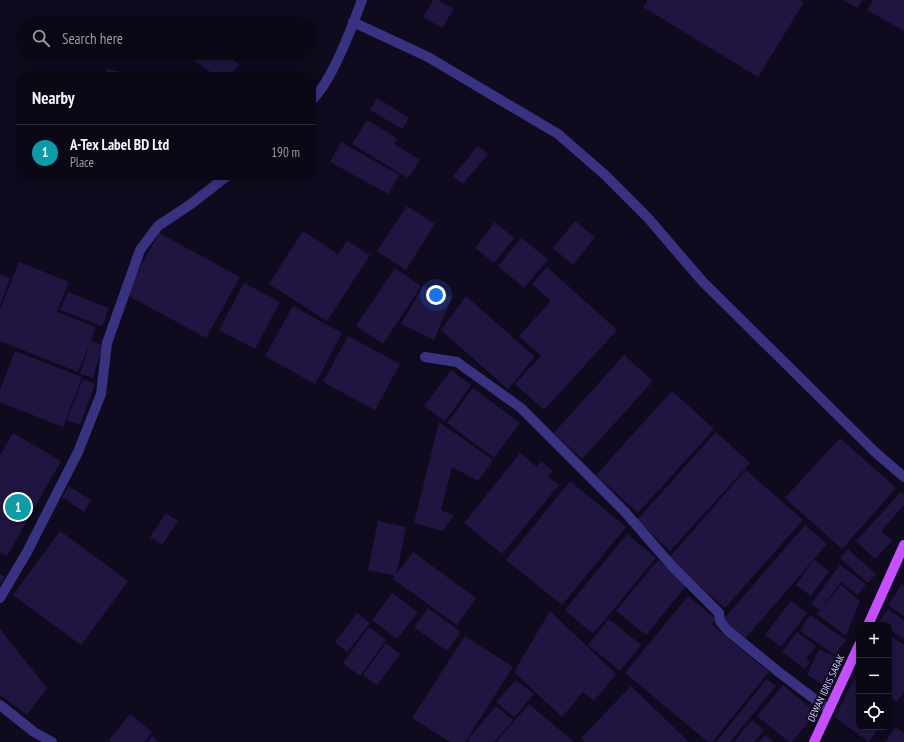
<!DOCTYPE html>
<meta charset="utf-8">
<style>
:root{--surface:#0b0816;--page:#14111f;--text:#f1f3f6;--muted:#9a9aa1;--line:#2b2935;--accent:#b45309}
body{margin:0;font-family:"PT Sans Narrow",sans-serif;background:var(--page);color:var(--text)}
.controls{position:absolute;right:12px;bottom:12px;display:grid;overflow:hidden;border-radius:8px;box-shadow:0 2px 10px #0003}
.controls button{width:36px;height:36px;display:grid;place-items:center;padding:0;border:0;border-bottom:1px solid var(--line);background:var(--surface);color:var(--text);font:20px sans-serif}
.you{position:absolute;left:436px;top:295px;width:14px;height:14px;margin:-10px;border:3px solid #fff;border-radius:50%;background:#1a73e8;box-shadow:0 0 0 6px #1a73e833}
.badge{display:grid;place-items:center;width:26px;height:26px;border-radius:50%;background:var(--accent);color:#fff;font-size:13px;font-weight:700}
.pin{position:absolute;translate:-50% -50%;border:2px solid #fff;box-shadow:0 1px 4px #0006}
.list{margin:0;padding:0;list-style:none}
h2{display:flex;justify-content:space-between;align-items:center;height:52px;margin:0;padding:0 16px;font-size:17px}
h2 small{font-size:13px;font-weight:400;color:var(--muted)}
.list li{display:grid;grid-template-columns:26px 1fr auto;gap:12px;align-items:center;box-sizing:border-box;height:56px;padding:0 16px;border-top:1px solid var(--line)}
.list b{display:block;font-size:15px;white-space:nowrap}
.list p{margin:0;font-size:13px;white-space:nowrap;color:var(--muted)}
.list em{font-size:13px;font-style:normal;color:var(--muted)}
.icon{flex:none;width:22px;height:22px;fill:none;stroke:currentColor;stroke-width:2;stroke-linecap:round;stroke-linejoin:round}
.map{position:relative;flex:none;width:904px;height:742px;overflow:hidden}
.search{position:absolute;background:var(--surface);box-shadow:0 2px 10px #0003;left:16px;top:16px;width:300px;height:44px;display:flex;align-items:center;gap:10px;box-sizing:border-box;padding:0 14px;border-radius:22px;color:var(--muted);font-size:15px}
.panel{position:absolute;background:var(--surface);box-shadow:0 2px 10px #0003;left:16px;top:72px;width:300px;height:108px;border-radius:12px}
.map>svg:first-child{display:block}
.building{fill:#201540}
.lines{fill:none;stroke-linecap:round;stroke-linejoin:round}
.minor{stroke:#393281;stroke-width:10}
.major{stroke:#c64fff;stroke-width:10}
.labels{text-anchor:middle;dominant-baseline:central;stroke-width:3.5;stroke-linejoin:round;paint-order:stroke}
.street-label{font-size:10px;fill:#d1c8ff;stroke:#0f0a1e}
</style>
<div class="map">
<svg width="904" height="742" viewBox="0 0 904 742">
<rect width="100%" height="100%" fill="#0f0a1e"/>
<g class="building">
<path d="M433 0H438L454 9 442 28 423 17Z"/>
<path d="M648 0H800L804 2 758 77 643 7Z"/>
<path d="M843 0H862L858 8Z"/>
<path d="M873 0H904V31L867 10Z"/>
<path d="M196 53H223L239 64 230 76H216L192 59Z"/>
<path d="M106 69 138 75V76H105Z"/>
<path d="M377 98 409 118 402 129 370 110Z"/>
<path d="M367 120 397 138 394 144 420 160 408 178 352 144Z"/>
<path d="M341 142 399 175 388 194 330 162Z"/>
<path d="M478 146 488 154 463 184 453 176Z"/>
<path d="M407 206 435 224 406 270 377 251Z"/>
<path d="M575 221 595 237 573 265 553 248Z"/>
<path d="M495 222 514 238 494 263 475 248Z"/>
<path d="M303 231 338 254 347 241 370 255 327 321 269 284Z"/>
<path d="M159 233 240 277 206 338 125 294Z"/>
<path d="M521 238 548 259 524 288 498 266Z"/>
<path d="M19 262 69 282 57 312 96 327 91 341 103 345 93 378 80 374 90 343 78 372 0 341V310Z"/>
<path d="M547 267 617 330 544 410 515 384 541 356 519 336 551 301 532 284Z"/>
<path d="M395 268 421 286 383 344 356 326Z"/>
<path d="M0 274 10 278 0 306Z"/>
<path d="M244 283 280 302 255 349 219 330Z"/>
<path d="M423 286 452 297 434 340 401 324Z"/>
<path d="M68 292 109 308 102 326 60 310Z"/>
<path d="M466 296 535 357 508 389 441 330Z"/>
<path d="M293 306 342 333 315 384 265 356Z"/>
<path d="M348 336 400 364 375 410 323 382Z"/>
<path d="M15 351 82 377 63 427 0 402V390Z"/>
<path d="M624 355 653 381 582 459 554 433Z"/>
<path d="M451 370 471 385 445 421 424 406Z"/>
<path d="M83 379 95 384 80 425 67 420Z"/>
<path d="M473 388 520 423 494 458 447 423Z"/>
<path d="M672 391 714 429 638 513 596 475Z"/>
<path d="M439 422 493 460 478 481 452 467 441 510 454 516 442 531 414 523Z"/>
<path d="M716 432 750 463 670 551 637 520Z"/>
<path d="M13 433 61 461 7 556 0 552V455Z"/>
<path d="M840 438 896 488 842 549 785 498Z"/>
<path d="M520 453 537 467 541 461 553 471 548 477 559 485 502 554 464 523Z"/>
<path d="M746 470 803 520 725 608 668 559Z"/>
<path d="M570 481 626 527 562 605 506 560Z"/>
<path d="M69 486 91 500 84 512 62 497Z"/>
<path d="M901 492 904 494V505L881 531 892 541 875 559 856 541Z"/>
<path d="M166 513 178 521 162 545 150 537Z"/>
<path d="M378 521 406 527 396 576 368 570Z"/>
<path d="M805 525 827 544 744 640 722 621Z"/>
<path d="M60 531 128 581 81 645 13 595Z"/>
<path d="M627 534 656 558 593 634 565 610Z"/>
<path d="M848 549 876 574 868 583 840 558Z"/>
<path d="M413 552 476 598 457 625 393 579Z"/>
<path d="M658 560 687 585 646 635 616 611Z"/>
<path d="M814 560 829 571 811 596 796 585Z"/>
<path d="M840 565 866 584 858 595 841 582 820 610 811 604Z"/>
<path d="M0 574 5 577 0 585Z"/>
<path d="M902 584 904 586V616L888 605Z"/>
<path d="M841 585 860 601 846 636 817 614Z"/>
<path d="M392 593 418 612 397 639 372 620Z"/>
<path d="M688 596 716 619 712 625 769 672 712 742H708L625 673Z"/>
<path d="M791 601 807 613 781 647 765 635Z"/>
<path d="M428 608 461 632 447 651 414 627Z"/>
<path d="M888 609 904 621V639L889 629V625H883L879 622Z"/>
<path d="M550 611 616 674 594 701 583 692 562 717 514 672Z"/>
<path d="M357 613 370 623 347 652 335 642Z"/>
<path d="M810 615 846 640 835 655 800 631Z"/>
<path d="M609 619 641 645 620 671 588 645Z"/>
<path d="M369 627 386 640 360 676 343 663Z"/>
<path d="M0 629 47 688 27 715 0 695Z"/>
<path d="M797 632 816 646 806 659 810 662 805 669 782 652Z"/>
<path d="M889 635 904 645V691L897 702 889 697Z"/>
<path d="M465 636 513 667 465 742H450L412 718Z"/>
<path d="M386 643 400 654 377 685 363 675Z"/>
<path d="M819 649 838 658 825 686 807 675Z"/>
<path d="M859 666V676L856 674Z"/>
<path d="M767 679 776 686 730 742H716Z"/>
<path d="M854 679 859 683V727H879L869 742 835 717Z"/>
<path d="M516 680 534 694 514 717 496 702Z"/>
<path d="M783 685 816 713 792 742H789L757 716Z"/>
<path d="M631 686 689 742H585L581 738Z"/>
<path d="M529 704 574 742H496Z"/>
<path d="M889 704 893 707 889 713Z"/>
<path d="M496 706 513 720 494 742H470L467 740Z"/>
<path d="M130 714 152 732 144 742H111L109 740Z"/>
<path d="M752 720 764 730 754 742H734Z"/>
<path d="M896 727 904 733V742H885Z"/>
<path d="M765 735 774 742H759Z"/>
<path d="M152 736 159 742H148Z"/>
</g>
<g class="lines">
<g class="minor">
<path d="M353 22 428 57 558 134 604 174 648 218 703 282 875 452 904 477"/>
<path d="M312 100C332 81 352 27 362 0"/>
<path d="M425 357 457 362 521 408 625 512 672 566 719 613 720 621 727 630 780 673 829 710"/>
<path d="M0 598 27 552 78 452 101 394 107 343 140 250 158 226 191 204 227 176"/>
<path d="M0 705 34 732 52 742"/>
</g>
<g class="major">
<path d="M868 625 904 545"/>
<path d="M814 742 859 645"/>
</g>
</g>
<g class="labels">
<g class="street-label">
<text transform="translate(826 688) rotate(-65)">DEWAN IDRIS SARAK</text>
</g>
</g>
</svg>
<div class="controls">
<button>+</button>
<button>−</button>
<button><svg class="icon" aria-label="locate" viewBox="0 0 24 24"><circle cx="12" cy="12" r="6"/><path d="M12 2v4M12 18v4M2 12h4M18 12h4"/></svg></button>
</div>
<div class="you"></div>
<div class="pin badge" style="left:18px;top:507px;background:#0f9aa8">1</div>
<div class="search"><svg class="icon" aria-label="search" viewBox="0 0 24 24"><circle cx="10" cy="10" r="6"/><path d="M15 15l6 6"/></svg>Search here</div>
<section class="panel">
<h2>Nearby<small></small></h2>
<ul class="list">
<li><span class="badge" style="background:#0f9aa8">1</span><div><b>A-Tex Label BD Ltd</b><p>Place</p></div><em>190 m</em></li>
</ul>
</section>
</div>
